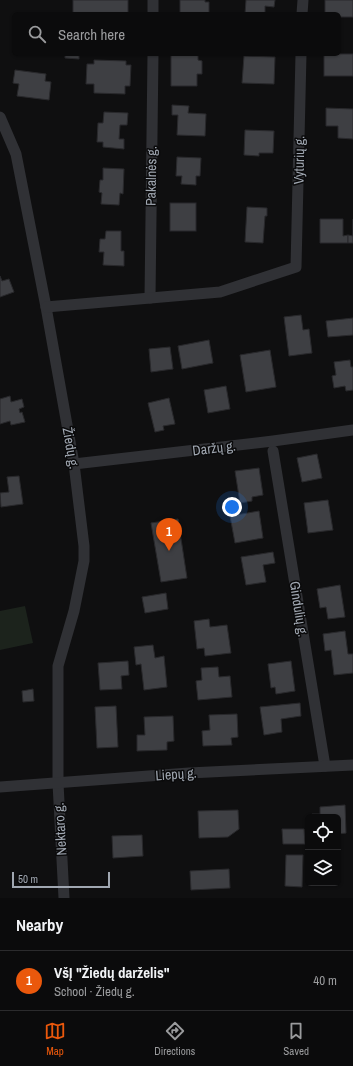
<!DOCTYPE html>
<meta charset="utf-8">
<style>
:root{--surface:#0b0b0c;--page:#19191a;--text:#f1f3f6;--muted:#9a9b9d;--line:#2b2b2d;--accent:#ea580c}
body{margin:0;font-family:"Archivo Narrow",sans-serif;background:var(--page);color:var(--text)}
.controls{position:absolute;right:12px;bottom:12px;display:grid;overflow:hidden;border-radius:6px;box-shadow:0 1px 3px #0004}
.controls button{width:36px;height:36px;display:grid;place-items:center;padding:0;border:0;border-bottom:1px solid var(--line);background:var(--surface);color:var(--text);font:20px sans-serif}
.scale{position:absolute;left:12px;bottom:10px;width:98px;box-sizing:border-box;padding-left:4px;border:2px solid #a0a7b1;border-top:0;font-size:11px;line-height:14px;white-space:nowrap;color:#a0a7b1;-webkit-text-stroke:3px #0a0a0b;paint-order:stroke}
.you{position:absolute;left:232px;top:507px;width:14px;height:14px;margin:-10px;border:3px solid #fff;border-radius:50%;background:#1a73e8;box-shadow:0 0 0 6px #1a73e833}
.badge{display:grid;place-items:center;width:26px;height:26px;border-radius:50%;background:var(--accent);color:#fff;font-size:13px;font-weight:700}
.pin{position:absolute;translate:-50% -33px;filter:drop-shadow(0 1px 2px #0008)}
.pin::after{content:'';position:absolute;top:21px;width:14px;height:12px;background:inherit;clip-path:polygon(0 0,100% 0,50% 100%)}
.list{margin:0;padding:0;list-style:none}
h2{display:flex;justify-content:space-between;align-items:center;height:52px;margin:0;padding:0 16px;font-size:17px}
h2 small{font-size:13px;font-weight:400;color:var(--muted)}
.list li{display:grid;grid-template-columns:26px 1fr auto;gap:12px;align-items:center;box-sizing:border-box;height:60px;padding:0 16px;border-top:1px solid var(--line)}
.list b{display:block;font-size:15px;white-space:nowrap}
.list p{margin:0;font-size:13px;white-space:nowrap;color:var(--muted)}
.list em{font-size:13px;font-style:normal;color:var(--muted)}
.icon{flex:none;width:22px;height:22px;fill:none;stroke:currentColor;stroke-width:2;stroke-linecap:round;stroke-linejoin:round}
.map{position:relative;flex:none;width:353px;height:898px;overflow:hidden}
.search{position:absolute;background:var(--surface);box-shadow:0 1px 3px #0004;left:12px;right:12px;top:12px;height:44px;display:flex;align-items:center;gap:10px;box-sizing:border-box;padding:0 14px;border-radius:6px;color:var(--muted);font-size:15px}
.sheet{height:112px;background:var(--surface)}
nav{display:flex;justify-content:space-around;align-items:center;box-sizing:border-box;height:56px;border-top:1px solid var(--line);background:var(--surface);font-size:11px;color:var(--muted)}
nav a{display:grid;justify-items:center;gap:2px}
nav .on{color:var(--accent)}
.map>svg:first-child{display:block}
.green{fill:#1c231c}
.building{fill:#3e3f43;stroke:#29292c}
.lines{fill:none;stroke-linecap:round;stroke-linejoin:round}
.minor{stroke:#303135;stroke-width:11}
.labels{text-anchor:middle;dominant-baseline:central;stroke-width:3;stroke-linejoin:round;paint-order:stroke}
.street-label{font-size:14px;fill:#a0a7b1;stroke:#0a0a0b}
</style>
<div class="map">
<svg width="353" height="898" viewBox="0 0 353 898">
<rect width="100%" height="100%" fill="#0f0f10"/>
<path class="green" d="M25 606 33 643 0 650V611Z"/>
<g class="building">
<rect x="73" y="0" width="55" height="14"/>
<path d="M180 0H205V2H209V14H180Z"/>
<path d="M246 0H275L274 7 265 6V14H245Z"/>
<path d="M325 0H353V17H339V14H325Z"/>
<path d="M65 54H79V59L65 58Z"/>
<path d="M171 54H198V60L202 61V74H197V86H171Z"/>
<rect x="324" y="54" width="29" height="22"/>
<path d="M244 56 275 57 274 84 242 83Z"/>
<path d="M94 60 126 61V65H131L130 86H125V94L94 93V84H86L87 64H94Z"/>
<path d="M15 70 46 74 45 81 51 82 49 100 17 96 19 84 13 83Z"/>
<path d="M172 105 189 106 188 113 206 114 205 136 177 135 178 115H172Z"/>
<path d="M326 108 353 109V139L338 138V126H326Z"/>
<path d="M104 112 128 113 127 125H120L119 139H124V149L103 147V142H97L98 123H103Z"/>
<path d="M245 130 274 131 273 153H259V156L244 155Z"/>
<path d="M177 157 201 158 200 176H196V185L181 184 182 176H176Z"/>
<path d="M103 168 124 169 123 194 120 193 119 205 101 204 102 193 99 192 100 180H103Z"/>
<rect x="170" y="203" width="26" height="28"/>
<path d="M247 207 267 208V216H265L263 243 245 242Z"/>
<path d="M320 219H343V236L348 235V243H320Z"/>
<path d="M353 219V243H348V235L353 236Z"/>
<path d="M106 231H121V251H124V266L103 265 104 252H99L100 239H105Z"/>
<path d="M0 276 2 281 9 279 14 292 0 297Z"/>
<path d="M301 315 303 330 309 329 312 353 289 356 284 317Z"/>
<path d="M353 318V335L328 337 326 321Z"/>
<path d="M209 340 213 363 182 369 178 346Z"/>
<path d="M170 347 173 369 151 372 149 349Z"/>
<path d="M270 350 276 387 246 392 240 355Z"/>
<path d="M350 360 351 367H353V390L346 391 345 386 334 388 332 376 336 375 334 362Z"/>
<path d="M226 386 230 409 208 413 204 390Z"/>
<path d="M10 396 11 402 22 399 24 407 19 409 20 413 22 412 25 422 11 425 10 421 0 424V399Z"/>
<path d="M169 398 175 424 163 426 164 430 155 432 148 403Z"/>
<path d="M317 454 322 478 302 482 297 458Z"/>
<path d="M259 468 263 495 252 497V501L240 503 235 471Z"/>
<path d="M19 476 23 504 1 507 0 493 9 492 7 477Z"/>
<path d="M328 500 333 530 308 533 304 503Z"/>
<path d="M259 511 263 538 235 543 230 516Z"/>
<path d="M178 519 187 578 161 582 151 523Z"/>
<path d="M273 552 275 563 263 565 266 582 246 585 241 557Z"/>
<path d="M340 585 345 617 328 619 326 607 320 608 317 589Z"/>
<path d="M166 593 168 609 145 613 142 597Z"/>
<path d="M209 619 210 627 227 625 231 653 205 656 204 648 197 649 194 621Z"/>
<path d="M345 631 348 654H353V673L334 675 331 650 325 651 323 634Z"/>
<path d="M153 645 155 658 164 656 167 687 144 690 141 664 136 665 134 647Z"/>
<path d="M128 661 129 675 121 676 122 689 100 690 98 663Z"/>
<path d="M291 661 295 691 276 694 275 687 271 688 268 664Z"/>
<path d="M218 667 219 677 230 676 232 697 198 700 196 681 202 680 201 668Z"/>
<path d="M33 689 34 701 23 702 22 691Z"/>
<path d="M300 703 301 716 281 719 282 732 264 735 260 707Z"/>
<path d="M116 706 118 747 97 748 95 707Z"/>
<path d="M237 714 238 737 231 738 232 745 203 746 202 731 210 730 209 715Z"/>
<path d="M173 716 174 741 167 742V750L137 751V735H145L144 717Z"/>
<path d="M345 805 346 833 338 834V817H312V814H320V807Z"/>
<path d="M238 810 239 829 228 837 199 838 198 811Z"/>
<path d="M282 829H304L305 844H283Z"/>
<path d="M142 835 143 856 113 858 112 836Z"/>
<path d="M286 855H303L302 887 285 886Z"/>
<path d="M229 869 230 888 191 890 190 871Z"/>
</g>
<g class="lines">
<g class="minor">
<path d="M153 14V0"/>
<path d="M302 14 303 0"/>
<path d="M0 117 16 154 46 307 74 464 84 546V561L74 611 58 666V783L64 898"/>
<path d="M150 298 153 54"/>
<path d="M46 307 220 292 296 267 301 54"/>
<path d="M273 451 325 766"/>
<path d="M74 464 273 441 353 430"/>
<path d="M0 787 189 773 353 765"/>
</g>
</g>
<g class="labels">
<g class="street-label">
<text transform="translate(299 160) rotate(-89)">Vyturių g.</text>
<text transform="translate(151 176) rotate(-89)">Pakalnės g.</text>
<text transform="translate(71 448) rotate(80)">Žiedų g.</text>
<text transform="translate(214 448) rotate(-7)">Daržų g.</text>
<text transform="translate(299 609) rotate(81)">Gindulių g.</text>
<text transform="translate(176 774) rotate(-4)">Liepų g.</text>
<text transform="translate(60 829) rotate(-93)">Nektaro g.</text>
</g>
</g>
</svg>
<div class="controls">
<button><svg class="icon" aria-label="locate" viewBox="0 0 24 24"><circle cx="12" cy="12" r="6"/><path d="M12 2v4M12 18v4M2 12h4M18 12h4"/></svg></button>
<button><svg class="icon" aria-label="layers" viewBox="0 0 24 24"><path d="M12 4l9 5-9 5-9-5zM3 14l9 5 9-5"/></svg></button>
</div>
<div class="scale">50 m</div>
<div class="you"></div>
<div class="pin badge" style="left:169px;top:551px">1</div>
<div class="search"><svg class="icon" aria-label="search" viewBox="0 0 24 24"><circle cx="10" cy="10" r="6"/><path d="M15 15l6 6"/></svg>Search here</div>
</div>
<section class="sheet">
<h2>Nearby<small></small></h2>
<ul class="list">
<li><span class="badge">1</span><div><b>VšĮ &quot;Žiedų darželis&quot;</b><p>School · Žiedų g.</p></div><em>40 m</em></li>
</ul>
</section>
<nav>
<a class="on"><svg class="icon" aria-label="map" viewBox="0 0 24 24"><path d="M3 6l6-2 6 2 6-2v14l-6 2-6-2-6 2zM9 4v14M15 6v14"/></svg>Map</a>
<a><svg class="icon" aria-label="directions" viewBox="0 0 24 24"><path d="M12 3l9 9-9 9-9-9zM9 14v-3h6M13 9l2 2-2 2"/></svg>Directions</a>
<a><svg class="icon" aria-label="saved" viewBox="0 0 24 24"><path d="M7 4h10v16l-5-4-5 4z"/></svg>Saved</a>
</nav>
